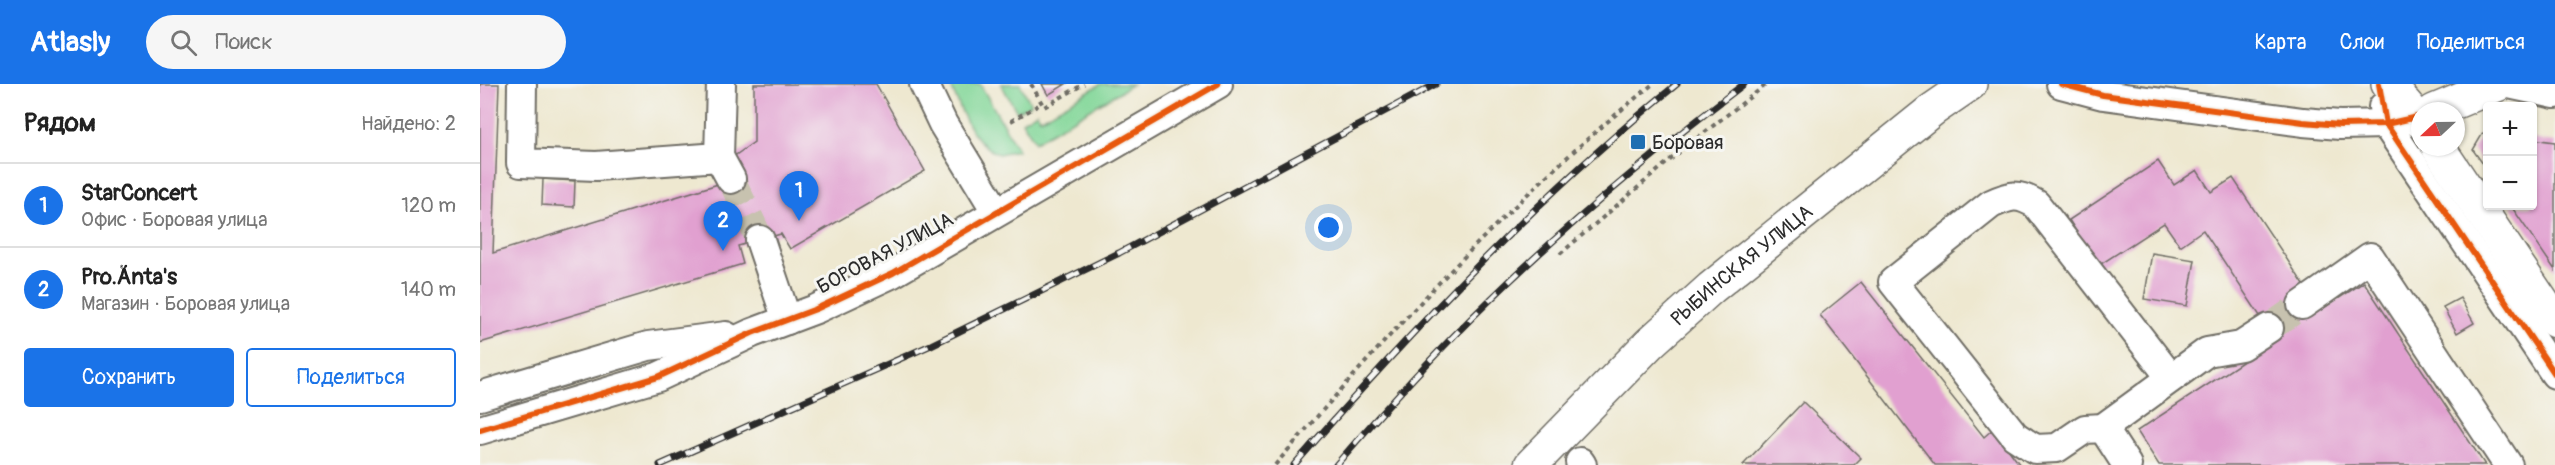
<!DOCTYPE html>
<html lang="ru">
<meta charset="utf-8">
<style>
:root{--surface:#fff;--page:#f6f6f6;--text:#222;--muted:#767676;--line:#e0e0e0;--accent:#1a73e8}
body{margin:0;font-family:Pangolin,sans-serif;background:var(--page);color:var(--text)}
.controls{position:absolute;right:18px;top:18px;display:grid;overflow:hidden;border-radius:6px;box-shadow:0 2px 4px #0004}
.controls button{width:54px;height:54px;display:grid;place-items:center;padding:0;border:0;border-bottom:2px solid var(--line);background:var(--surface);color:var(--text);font:30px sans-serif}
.compass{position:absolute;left:1931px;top:18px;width:54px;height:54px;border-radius:50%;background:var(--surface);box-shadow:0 2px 4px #0004;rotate:248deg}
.you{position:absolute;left:849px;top:144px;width:21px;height:21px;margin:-15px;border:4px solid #fff;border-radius:50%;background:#1a73e8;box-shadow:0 0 0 9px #1a73e833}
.badge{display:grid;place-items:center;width:39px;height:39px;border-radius:50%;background:var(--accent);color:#fff;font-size:20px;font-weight:700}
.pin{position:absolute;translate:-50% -50px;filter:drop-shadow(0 2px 3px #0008)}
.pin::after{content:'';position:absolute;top:32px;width:21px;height:18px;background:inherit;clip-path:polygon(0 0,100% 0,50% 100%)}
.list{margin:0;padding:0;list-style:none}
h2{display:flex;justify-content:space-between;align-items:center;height:78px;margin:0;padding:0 24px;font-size:26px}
h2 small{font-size:20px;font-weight:400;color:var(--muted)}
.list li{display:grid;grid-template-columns:39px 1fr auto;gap:18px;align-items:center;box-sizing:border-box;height:84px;padding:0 24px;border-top:2px solid var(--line)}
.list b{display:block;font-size:22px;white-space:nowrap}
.list p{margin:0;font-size:20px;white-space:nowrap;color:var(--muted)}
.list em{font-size:20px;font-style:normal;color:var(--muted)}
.actions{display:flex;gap:12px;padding:18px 24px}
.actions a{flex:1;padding:14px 0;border:2px solid var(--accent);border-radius:6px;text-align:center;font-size:21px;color:var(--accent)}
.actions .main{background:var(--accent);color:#fff}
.icon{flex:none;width:33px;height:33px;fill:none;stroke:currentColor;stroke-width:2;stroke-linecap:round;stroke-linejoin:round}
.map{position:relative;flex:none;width:2075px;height:381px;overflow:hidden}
header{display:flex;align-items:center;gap:36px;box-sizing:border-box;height:84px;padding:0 30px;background:var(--accent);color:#fff}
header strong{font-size:28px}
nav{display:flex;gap:33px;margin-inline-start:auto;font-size:21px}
.search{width:420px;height:54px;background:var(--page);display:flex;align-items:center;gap:15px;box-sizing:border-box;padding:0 21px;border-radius:33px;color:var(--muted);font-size:22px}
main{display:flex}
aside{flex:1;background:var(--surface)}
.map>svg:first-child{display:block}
.green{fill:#83d799;stroke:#578162;stroke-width:1.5}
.building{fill:#e1a0d0}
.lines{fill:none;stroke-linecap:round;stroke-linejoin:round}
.minor-tunnel{stroke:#c7c2af;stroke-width:28;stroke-dasharray:28 14;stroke-linecap:butt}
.minor-casing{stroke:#6f6d65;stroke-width:32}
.major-casing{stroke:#6f6d65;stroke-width:36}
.path{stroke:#6f6d65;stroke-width:4;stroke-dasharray:4.5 4.5;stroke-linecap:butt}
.minor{stroke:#fff;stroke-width:28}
.major{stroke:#fff;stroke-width:33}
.rail-casing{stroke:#2b2b2b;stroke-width:7}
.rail{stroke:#f6f6f2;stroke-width:4.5;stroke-dasharray:14;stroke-linecap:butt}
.cycleway-casing{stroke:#f6f6f2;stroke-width:10}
.cycleway{stroke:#e8590c;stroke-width:6}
.poi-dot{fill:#1f6fb2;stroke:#f6f6f2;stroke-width:2}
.labels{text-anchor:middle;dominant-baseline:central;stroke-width:6;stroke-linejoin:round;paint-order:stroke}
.poi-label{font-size:20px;fill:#2b2b2b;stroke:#f6f6f2;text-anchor:start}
.street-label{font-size:20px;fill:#2b2b2b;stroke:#f6f6f2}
</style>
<header>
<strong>Atlasly</strong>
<div class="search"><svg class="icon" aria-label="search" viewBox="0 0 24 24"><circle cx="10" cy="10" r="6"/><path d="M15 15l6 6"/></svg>Поиск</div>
<nav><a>Карта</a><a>Слои</a><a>Поделиться</a></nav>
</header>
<main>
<aside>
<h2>Рядом<small>Найдено: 2</small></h2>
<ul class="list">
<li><span class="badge">1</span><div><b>StarConcert</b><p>Офис · Боровая улица</p></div><em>120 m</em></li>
<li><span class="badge">2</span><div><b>Pro.Änta's</b><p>Магазин · Боровая улица</p></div><em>140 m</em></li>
</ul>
<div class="actions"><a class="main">Сохранить</a><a>Поделиться</a></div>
</aside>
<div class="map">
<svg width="2075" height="381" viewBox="0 0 2075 381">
<rect width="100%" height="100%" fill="#f6f6f2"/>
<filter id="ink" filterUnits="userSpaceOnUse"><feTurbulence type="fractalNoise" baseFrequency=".0167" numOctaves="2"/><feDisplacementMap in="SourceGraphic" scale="12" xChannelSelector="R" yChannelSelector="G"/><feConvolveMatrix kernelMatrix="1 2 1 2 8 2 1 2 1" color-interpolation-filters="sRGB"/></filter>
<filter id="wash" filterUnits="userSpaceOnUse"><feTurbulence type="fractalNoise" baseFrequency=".008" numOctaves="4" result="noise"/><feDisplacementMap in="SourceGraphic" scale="24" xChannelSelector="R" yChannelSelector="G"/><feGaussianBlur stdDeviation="1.35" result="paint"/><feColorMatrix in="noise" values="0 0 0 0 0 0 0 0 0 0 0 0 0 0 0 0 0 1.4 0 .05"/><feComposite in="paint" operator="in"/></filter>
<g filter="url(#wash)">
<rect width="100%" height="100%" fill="#eee8d0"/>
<g class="green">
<path d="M470 0H500L538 66 519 70C491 61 481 25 470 0Z"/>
<path d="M521 0H540L551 20 537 28Z"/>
<path d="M621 0H653L555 58 542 37 557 28 560 35Z"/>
</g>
<g id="blocks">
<g class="building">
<path d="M0 0H19L13 169 238 100 253 73 274 58V0H396L445 87 310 165 301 150 258 162 263 180 0 259Z"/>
<path d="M562 0H586L568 11Z"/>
<path d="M2003 49H2008V87L1993 66Z"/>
<path d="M2052 55 2075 58V186L2031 122H2052Z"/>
<path d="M1678 77 1694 101 1717 86 1731 108 1753 94 1826 204 1815 211 1830 233 1884 198 2005 381H1679L1657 347 1796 256 1723 146 1700 162 1684 139 1618 182 1589 136Z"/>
<path d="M63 95 95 97 94 123 62 121Z"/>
<path d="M1672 169 1715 176 1707 222 1664 215Z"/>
<path d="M1381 198 1504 353 1513 345 1540 381H1455L1340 231Z"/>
<path d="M1980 214 1994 239 1977 249 1963 223Z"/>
<path d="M1323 318 1381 374 1374 381H1263Z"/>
</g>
</g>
</g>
<g filter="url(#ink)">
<use href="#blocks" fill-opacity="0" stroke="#6f6d65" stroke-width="1.5"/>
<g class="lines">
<g class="minor-tunnel">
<path d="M251 95 280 156"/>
<path d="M1789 244 1822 221"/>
</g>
<g class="minor-casing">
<g id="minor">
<path d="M42 0 41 79 116 82 239 73 251 95"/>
<path d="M444 0 463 40 516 127"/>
<path d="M1581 0 1623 11 1823 38 1860 41 1906 40 1937 33"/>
<path d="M2029 0 2075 10"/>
<path d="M1903 23 1906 40 2075 290"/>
<path d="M239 73 241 0"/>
<path d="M280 156 307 236"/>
<path d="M1822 221 1890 173 2028 381"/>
<path d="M0 312 168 262 246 252"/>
<path d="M1623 344 1605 345 1577 364 1555 365 1535 352 1413 198 1511 120C1531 111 1537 109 1556 120L1691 294"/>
<path d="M0 346 178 293 272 249 336 225 413 189 738 0"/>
<path d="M1100 378 1102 381"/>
<path d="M1647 381 1623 344 1727 268 1761 262 1789 244"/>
</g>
</g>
<g class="major-casing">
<g id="major">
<path d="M1908 0 1940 37"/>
<path d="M1954 27 2019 0"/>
<path d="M1958 63 2075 237"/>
<path id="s1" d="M1051 381 1170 259 1231 204 1452 26 1490 0"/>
</g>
</g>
<g class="path">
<path d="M551 0 564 23 604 0"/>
<path d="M531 37 562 19"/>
<path d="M1080 170 1203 65 1287 0"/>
<path d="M795 381C912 246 1033 112 1173 0"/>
</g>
<use href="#minor" class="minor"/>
<use href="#major" class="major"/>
<g class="rail-casing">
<g id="rail">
<path d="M180 381 451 261 639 169 956 0"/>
<path d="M814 381C933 245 1056 114 1197 0"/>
<path d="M856 381C905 324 956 268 1011 215 1090 138 1176 67 1264 0"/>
</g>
</g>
<use href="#rail" class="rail"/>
<g class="cycleway-casing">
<g id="cycleway">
<path d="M1581 0 1623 11 1823 38 1860 41 1906 40 1937 33"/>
<path d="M1899 0 1906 40 2075 290"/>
<path d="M0 346 178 293 272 249 336 225 413 189 738 0"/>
</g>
</g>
<use href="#cycleway" class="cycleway"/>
</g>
</g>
<rect class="poi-dot" x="1150" y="50" width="16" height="16" rx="3"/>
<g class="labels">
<g class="poi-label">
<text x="1172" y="58">Боровая</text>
</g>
<g class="street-label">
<text transform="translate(405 169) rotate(-28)">БОРОВАЯ УЛИЦА</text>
<text stroke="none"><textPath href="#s1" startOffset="291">РЫБИНСКАЯ УЛИЦА</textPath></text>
</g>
</g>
</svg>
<div class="controls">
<button>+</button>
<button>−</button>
</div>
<svg class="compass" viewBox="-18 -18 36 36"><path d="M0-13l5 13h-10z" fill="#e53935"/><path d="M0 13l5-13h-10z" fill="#767676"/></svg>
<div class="you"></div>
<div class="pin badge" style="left:319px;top:137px">1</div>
<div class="pin badge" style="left:243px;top:167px">2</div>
</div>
</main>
